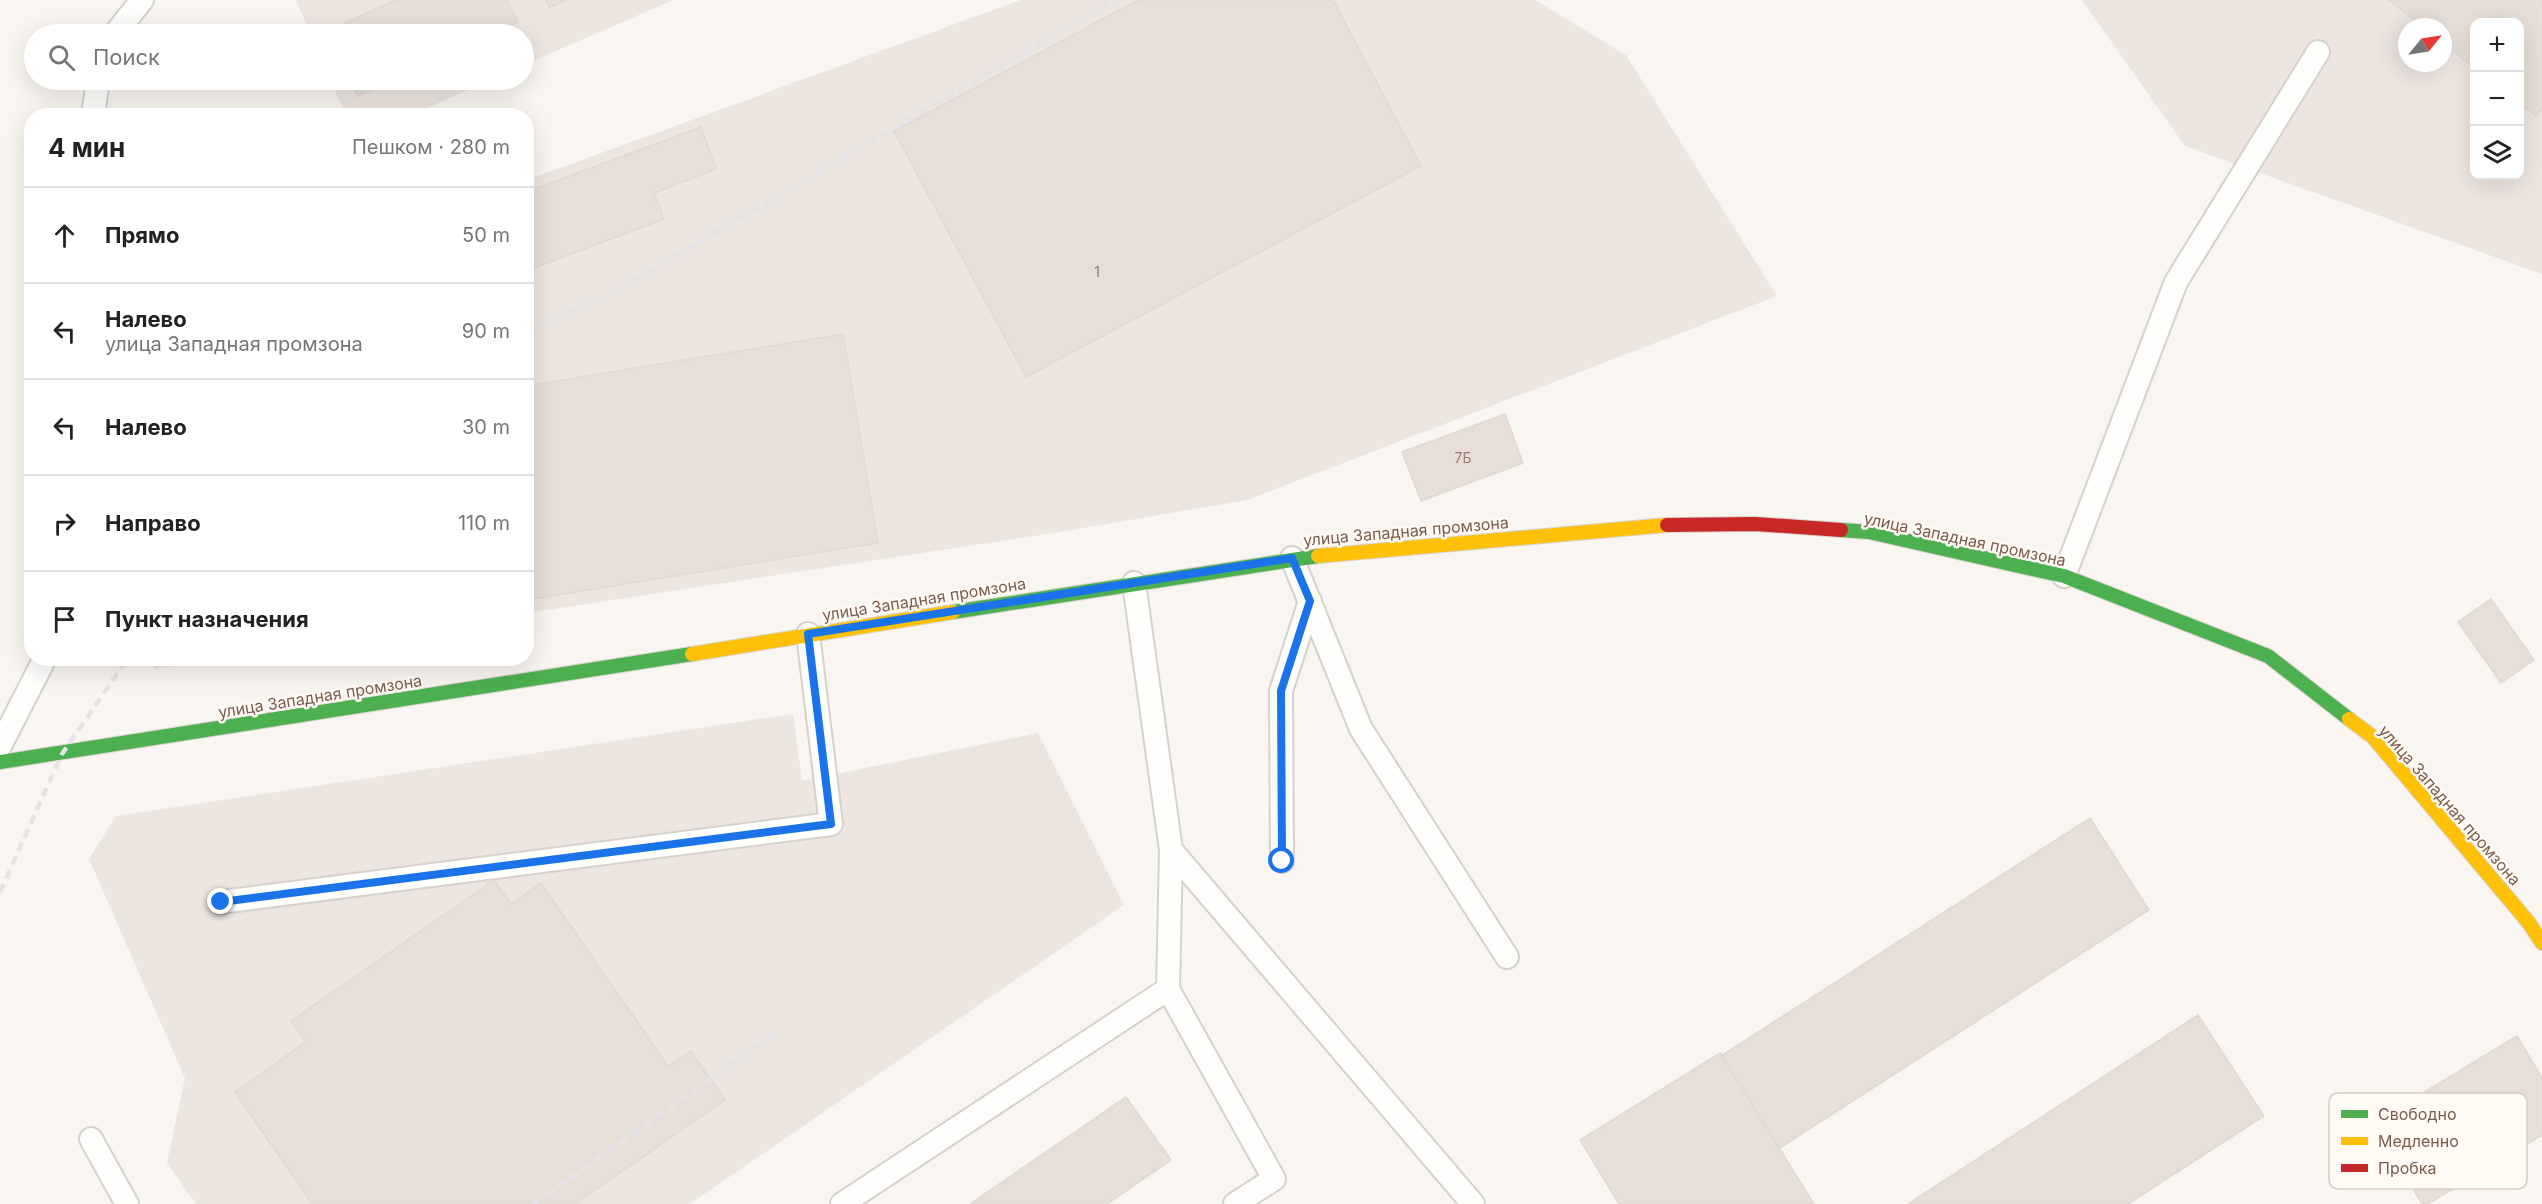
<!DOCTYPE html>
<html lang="ru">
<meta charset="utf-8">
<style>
:root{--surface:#fff;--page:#f2f2f2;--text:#222;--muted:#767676;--line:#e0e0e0}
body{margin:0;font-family:Inter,sans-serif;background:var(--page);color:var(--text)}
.controls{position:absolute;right:18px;top:18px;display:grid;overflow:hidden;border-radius:12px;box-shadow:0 6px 24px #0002}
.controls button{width:54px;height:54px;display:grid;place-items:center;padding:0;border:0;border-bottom:2px solid var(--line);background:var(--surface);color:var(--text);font:30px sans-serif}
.compass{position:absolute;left:2398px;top:18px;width:54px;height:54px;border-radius:50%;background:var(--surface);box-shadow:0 6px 24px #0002;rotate:60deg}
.stop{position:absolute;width:18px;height:18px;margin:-14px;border:4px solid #1a73e8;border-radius:50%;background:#fff}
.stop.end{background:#1a73e8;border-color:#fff;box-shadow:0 2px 6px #0008}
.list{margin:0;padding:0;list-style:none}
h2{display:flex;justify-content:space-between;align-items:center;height:78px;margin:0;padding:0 24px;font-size:26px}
h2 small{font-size:20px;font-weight:400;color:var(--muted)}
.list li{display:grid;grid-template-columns:39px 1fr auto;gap:18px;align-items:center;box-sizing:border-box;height:96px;padding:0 24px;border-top:2px solid var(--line)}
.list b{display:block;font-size:22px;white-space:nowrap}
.list p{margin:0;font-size:20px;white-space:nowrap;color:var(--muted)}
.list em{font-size:20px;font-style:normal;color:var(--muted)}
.icon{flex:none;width:33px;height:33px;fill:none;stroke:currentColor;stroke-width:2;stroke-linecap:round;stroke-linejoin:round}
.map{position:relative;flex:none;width:2542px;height:1204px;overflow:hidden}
.search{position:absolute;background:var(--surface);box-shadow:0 6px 24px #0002;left:24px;top:24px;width:510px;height:66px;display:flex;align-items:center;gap:15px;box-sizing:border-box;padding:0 21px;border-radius:33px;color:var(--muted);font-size:22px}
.panel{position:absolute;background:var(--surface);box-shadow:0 6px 24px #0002;left:24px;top:108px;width:510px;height:558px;border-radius:24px}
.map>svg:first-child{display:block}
.industrial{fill:#ede5e0;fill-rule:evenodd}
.building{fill:#e6ded7;stroke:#e2d8d2;stroke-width:1.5}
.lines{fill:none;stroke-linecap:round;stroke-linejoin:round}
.lane-casing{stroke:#d7d1cb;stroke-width:26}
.fast-casing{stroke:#d9d2cb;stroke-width:16}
.slow-casing{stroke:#d9d2cb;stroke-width:16}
.jam-casing{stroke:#d9d2cb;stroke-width:16}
.lane{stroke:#fefefd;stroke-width:22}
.fast{stroke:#4caf50;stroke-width:14}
.slow{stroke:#ffc107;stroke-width:14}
.jam{stroke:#c62828;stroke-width:14}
.rail{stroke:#e6e3e7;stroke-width:4.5;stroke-dasharray:9 6;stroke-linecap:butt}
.route{stroke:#1a73e8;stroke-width:8}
.labels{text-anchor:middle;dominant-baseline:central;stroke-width:5;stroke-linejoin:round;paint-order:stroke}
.number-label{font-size:14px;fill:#977e72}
.street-label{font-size:16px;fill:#7a5c4d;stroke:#fffaf3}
.key{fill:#fffaf3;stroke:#d7cbc1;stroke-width:1.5}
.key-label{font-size:16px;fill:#7a5c4d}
</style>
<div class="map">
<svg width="2542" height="1204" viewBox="0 0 2542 1204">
<rect width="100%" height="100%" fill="#f9f5f0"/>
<g class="industrial">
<path d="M296 0H673L524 65V34H311Z"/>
<path d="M1021 0H1535L1626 55 1777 296 1247 500 1048 534 527 613V180Z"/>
<path d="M2082 0H2542V274L2185 146ZM2474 22H2520V176H2474ZM2407 27H2443V63H2407Z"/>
<path d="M330 80H491L409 116 346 115Z"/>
<path d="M152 658H223V659L154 669Z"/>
<path d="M793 714 802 781 1038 733 1124 905 690 1204H196L167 1163 185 1078 89 859 116 816Z"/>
</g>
<g class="building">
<path d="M395 0H507L518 22 490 34H330L328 31Z"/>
<path d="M546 0H567L549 8Z"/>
<path d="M1138 0H1333L1421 166 1026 377 894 131Z"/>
<path d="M2389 0H2542V108L2536 116 2520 104V22H2474V68L2443 43V27H2423Z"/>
<path d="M350 80H393L358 96Z"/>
<path d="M701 127 716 169 654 193 664 219 534 268 526 248V192Z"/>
<path d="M843 334 878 543 526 600V386Z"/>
<path d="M1505 414 1523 463 1421 501 1402 452Z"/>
<path d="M2491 599 2534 660 2501 683 2458 622Z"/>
<path d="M2090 818 2149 910 1780 1148 1721 1056Z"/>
<path d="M494 880 511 904 541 883 668 1066 691 1051 725 1100 575 1204H312L235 1092 306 1042 291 1021Z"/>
<path d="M2198 1015 2264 1116 2128 1204H1908Z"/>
<path d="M2517 1036 2542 1078V1135L2428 1204H2422L2373 1123Z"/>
<path d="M1720 1053 1814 1204H1619L1580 1140Z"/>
<path d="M1126 1097 1171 1160 1107 1204H970Z"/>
</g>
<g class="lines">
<g class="lane-casing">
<g id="lane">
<path d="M115 34 142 0"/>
<path d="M93 116 98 80"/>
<path d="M1292 558 1361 729 1507 957"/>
<path d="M2064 576 2176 282 2318 52"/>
<path d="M0 746 45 658"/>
<path d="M1171 850 1473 1204"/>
<path d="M1282 861 1281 691 1310 601"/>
<path d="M221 902 831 824 808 634"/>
<path d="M1168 989 1274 1179 1235 1204"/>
<path d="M91 1139 127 1204"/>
<path d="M842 1204 1168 989 1171 850 1134 583"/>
</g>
</g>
<g class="fast-casing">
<g id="fast">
<path d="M1841 530 1869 532 2064 576 2268 656 2349 719"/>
<path d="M953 612 1318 556"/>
<path d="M0 762 692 654"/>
</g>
</g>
<g class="slow-casing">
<g id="slow">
<path d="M1318 556 1667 525"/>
<path d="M692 654 953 612"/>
<path d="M2349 719 2373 737 2529 923 2542 943"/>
</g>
</g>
<g class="jam-casing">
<path id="jam" d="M1667 525 1755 524 1841 530"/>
</g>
<use href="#lane" class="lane"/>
<use href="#fast" class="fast"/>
<use href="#slow" class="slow"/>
<use href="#jam" class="jam"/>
<g class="rail">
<path d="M526 331 622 287 1114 0"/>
<path d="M0 892 62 754 128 658"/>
<path d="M533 1204 777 1032"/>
</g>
</g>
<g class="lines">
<path class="route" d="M221 902 831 824 808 634 1292 558 1310 601 1281 691 1282 861"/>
</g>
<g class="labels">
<g class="number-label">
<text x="1097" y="271">1</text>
<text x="1463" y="457">7Б</text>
</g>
<g class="street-label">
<text transform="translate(1406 531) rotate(-5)">улица Западная промзона</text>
<text transform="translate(1965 539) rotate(12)">улица Западная промзона</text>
<text transform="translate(924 599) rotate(-9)">улица Западная промзона</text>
<text transform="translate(320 696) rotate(-9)">улица Западная промзона</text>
<text transform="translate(2450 805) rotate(49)">улица Западная промзона</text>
</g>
</g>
<rect x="2329" y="1093" width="198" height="96" rx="9" class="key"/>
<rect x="2341" y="1110" width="27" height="8" fill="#4caf50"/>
<rect x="2341" y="1137" width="27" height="8" fill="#ffc107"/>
<rect x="2341" y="1164" width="27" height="8" fill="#c62828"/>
<g class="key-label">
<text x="2378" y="1120">Свободно</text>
<text x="2378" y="1147">Медленно</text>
<text x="2378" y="1174">Пробка</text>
</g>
</svg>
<div class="controls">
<button>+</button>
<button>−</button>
<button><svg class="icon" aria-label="layers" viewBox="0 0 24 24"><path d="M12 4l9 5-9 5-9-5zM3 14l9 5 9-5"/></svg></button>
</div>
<svg class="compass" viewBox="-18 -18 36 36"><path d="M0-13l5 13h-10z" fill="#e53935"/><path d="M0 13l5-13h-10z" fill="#767676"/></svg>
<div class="stop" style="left:1282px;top:861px"></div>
<div class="stop end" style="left:221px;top:902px"></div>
<div class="search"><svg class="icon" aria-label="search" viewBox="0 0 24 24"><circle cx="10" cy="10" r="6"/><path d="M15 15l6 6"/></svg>Поиск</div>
<section class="panel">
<h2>4 мин<small>Пешком · 280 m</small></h2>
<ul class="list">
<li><svg class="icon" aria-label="ahead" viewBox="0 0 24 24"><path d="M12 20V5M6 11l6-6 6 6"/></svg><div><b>Прямо</b></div><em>50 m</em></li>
<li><svg class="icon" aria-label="left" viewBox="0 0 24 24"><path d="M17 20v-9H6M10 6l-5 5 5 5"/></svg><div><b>Налево</b><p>улица Западная промзона</p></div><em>90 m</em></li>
<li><svg class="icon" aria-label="left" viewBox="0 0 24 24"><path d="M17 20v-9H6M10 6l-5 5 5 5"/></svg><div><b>Налево</b></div><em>30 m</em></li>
<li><svg class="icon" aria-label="right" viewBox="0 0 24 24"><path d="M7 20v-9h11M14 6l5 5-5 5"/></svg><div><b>Направо</b></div><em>110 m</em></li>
<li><svg class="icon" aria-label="arrive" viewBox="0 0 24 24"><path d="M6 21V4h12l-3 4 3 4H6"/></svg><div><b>Пункт назначения</b></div></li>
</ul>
</section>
</div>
